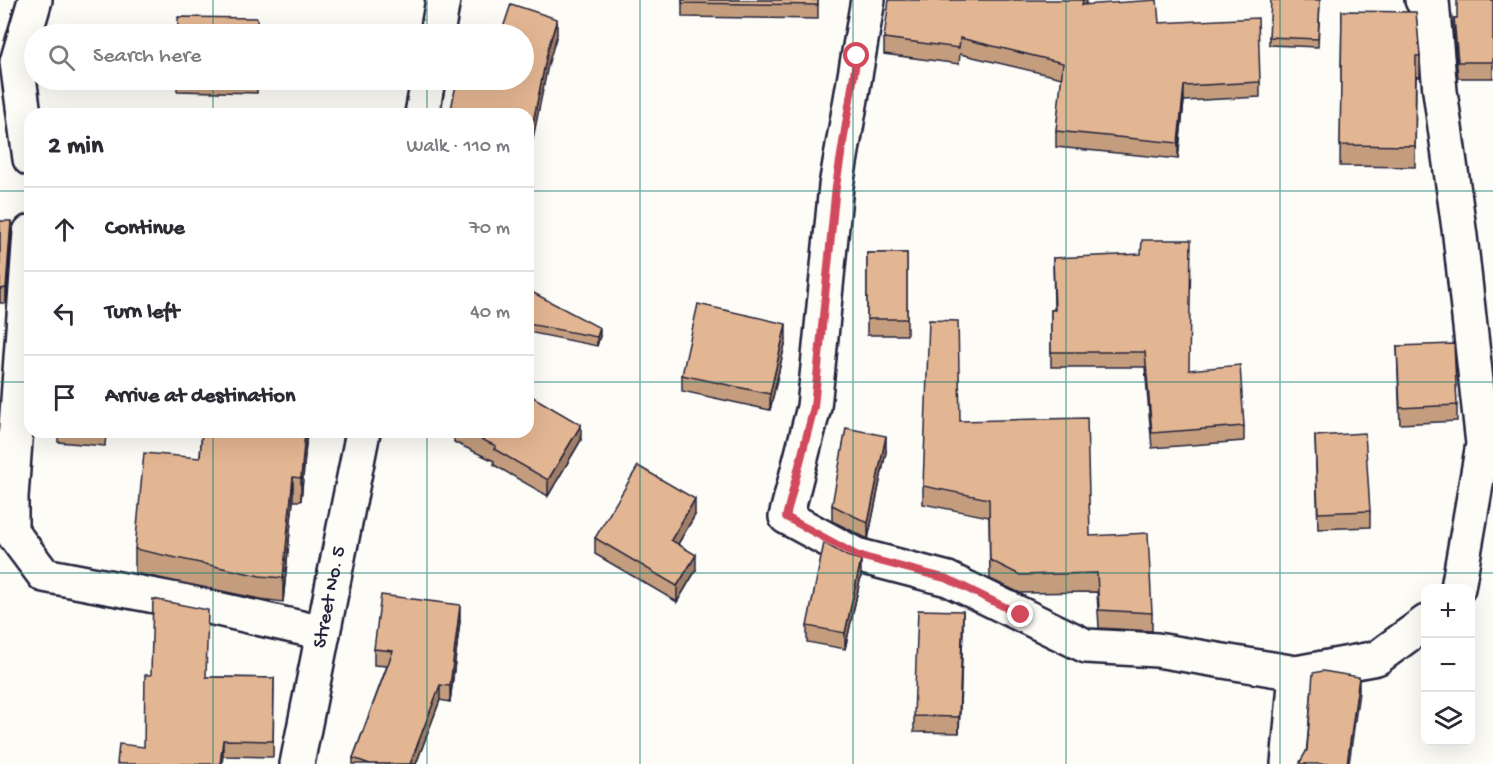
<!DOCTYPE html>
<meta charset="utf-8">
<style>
:root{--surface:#fff;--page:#f7f7f7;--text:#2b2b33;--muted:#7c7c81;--line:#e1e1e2}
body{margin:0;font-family:"Gochi Hand",sans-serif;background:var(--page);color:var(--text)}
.controls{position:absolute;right:18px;bottom:18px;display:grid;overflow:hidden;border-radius:12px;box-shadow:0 6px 24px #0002}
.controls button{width:54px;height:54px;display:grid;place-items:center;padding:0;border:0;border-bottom:2px solid var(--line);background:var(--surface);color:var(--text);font:30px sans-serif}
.stop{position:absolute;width:18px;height:18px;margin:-14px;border:4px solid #d1495b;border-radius:50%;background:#fff}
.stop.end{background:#d1495b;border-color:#fff;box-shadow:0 2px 6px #0008}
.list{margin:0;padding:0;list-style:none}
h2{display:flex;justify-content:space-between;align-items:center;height:78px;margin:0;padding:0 24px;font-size:26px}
h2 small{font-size:20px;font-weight:400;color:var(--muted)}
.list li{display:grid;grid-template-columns:39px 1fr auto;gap:18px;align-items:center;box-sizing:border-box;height:84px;padding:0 24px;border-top:2px solid var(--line)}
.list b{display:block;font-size:22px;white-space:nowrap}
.list em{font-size:20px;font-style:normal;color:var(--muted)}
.icon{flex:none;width:33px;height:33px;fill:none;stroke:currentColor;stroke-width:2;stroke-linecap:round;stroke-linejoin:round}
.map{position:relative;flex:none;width:1493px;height:764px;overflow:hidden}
.search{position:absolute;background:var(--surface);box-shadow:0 6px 24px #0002;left:24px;top:24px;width:510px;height:66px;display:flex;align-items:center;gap:15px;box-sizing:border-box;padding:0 21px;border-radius:33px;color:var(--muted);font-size:22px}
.panel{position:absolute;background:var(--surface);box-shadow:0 6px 24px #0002;left:24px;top:108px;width:510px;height:330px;border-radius:18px}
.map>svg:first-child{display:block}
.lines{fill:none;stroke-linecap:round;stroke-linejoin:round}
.minor-casing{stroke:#22223b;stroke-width:38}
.minor{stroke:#fdfcf7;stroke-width:33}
.wall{fill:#c39d7e;stroke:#22223b;stroke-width:1.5}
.shaded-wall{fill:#9f7f67;stroke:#22223b;stroke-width:1.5}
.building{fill:#e3b693;stroke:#22223b;stroke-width:1.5}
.route{stroke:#d1495b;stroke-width:8}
.grid{fill:none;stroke:#0f766e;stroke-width:1.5;stroke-opacity:0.55}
.labels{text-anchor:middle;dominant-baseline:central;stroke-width:4.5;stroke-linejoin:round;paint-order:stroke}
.street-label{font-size:20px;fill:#22223b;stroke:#fdfcf7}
</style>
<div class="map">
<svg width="1493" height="764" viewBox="0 0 1493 764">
<rect width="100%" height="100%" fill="#fdfcf7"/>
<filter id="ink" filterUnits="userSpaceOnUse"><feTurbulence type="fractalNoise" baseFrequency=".0167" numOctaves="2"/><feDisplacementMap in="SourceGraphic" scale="12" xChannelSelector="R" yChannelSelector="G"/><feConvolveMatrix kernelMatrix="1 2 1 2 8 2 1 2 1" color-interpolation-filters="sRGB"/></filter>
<g filter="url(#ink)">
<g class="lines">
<g class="minor-casing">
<g id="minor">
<path d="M868 0 836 186 814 407 786 517 856 555 948 579 1086 646 1157 650 1296 673 1377 658 1426 622"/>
<path d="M1422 0 1432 1 1440 91 1460 236 1483 444 1458 588"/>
<path d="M437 34 443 0"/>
<path d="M422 114 428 80"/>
<path d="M30 159 17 62 35 0"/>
<path d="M30 232 11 497V531L44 575 187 602 323 633"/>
<path id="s1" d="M297 764 363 432"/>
<path d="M1288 764 1296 673"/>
</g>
</g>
<use href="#minor" class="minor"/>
</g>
<g class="wall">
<path d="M682 0H818V19L682 17Z"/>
<path d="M1087 0 1086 4 1159 23 1260 82V97L1184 101 1178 159 1056 147V131L1062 78 960 54 959 64 884 54V38Z"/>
<path d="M1320 0 1318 47 1269 45V37Z"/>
<path d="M1493 0V78H1458L1454 34V18H1457Z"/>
<path d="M1342 11 1420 56V77H1416L1415 167 1340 166Z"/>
<path d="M177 80H257V93L177 91Z"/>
<path d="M0 221 11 235 6 303H0Z"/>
<rect x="867" y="253" width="40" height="82"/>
<path d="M1053 258 1189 370 1244 426V441L1152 448 1145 367H1051V310H1054Z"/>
<path d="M528 290 600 336 597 346 528 332Z"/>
<path d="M786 340 770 410 682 391V375Z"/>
<path d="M1397 346 1457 405V421L1400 424Z"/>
<path d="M960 421 1090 536 1152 613V631L1099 628 1097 592 1020 593 990 579 989 517 923 504V486Z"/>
<path d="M58 432H106L105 446 58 442Z"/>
<path d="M202 432H307L301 501H293L283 602 260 599 135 573V549L200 458Z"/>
<path d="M454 432H528L581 440 548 496 494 465V461L454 442Z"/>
<path d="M1315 436 1370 511V527L1318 529Z"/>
<path d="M886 452 868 539 832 521V505Z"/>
<path d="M695 515 678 544 696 570 677 602 595 554V538Z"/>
<path d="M861 576 845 649 807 642V626Z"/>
<path d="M460 621 450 702 440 700 416 764H353V758L387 666 374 665V649Z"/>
<path d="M963 627 959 733 914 732V716Z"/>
<path d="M207 677 274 678 273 757 223 756 144 747Z"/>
</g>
<g class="shaded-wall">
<path d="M1083 0H1087L1082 21V5Z"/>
<path d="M557 19V35L548 65 528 163V147L548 49Z"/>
<path d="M1184 86V101L1178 159V143Z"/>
<path d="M11 221V235L6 303V288Z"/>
<path d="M786 324V340L770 410V394Z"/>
<path d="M600 328V336L597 346V337Z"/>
<path d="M581 425V440L548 496V480Z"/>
<path d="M305 432H307L301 501V478Z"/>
<path d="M886 436V452L868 539V523Z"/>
<path d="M293 477V501L283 602V578Z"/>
<path d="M695 499V515L671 556V540Z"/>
<path d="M696 555V570L677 602V586Z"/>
<path d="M861 560V576L845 649V633Z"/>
<path d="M460 605V621L450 702V686Z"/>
<path d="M963 611V627L959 733V717Z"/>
<path d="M1359 677V692L1349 764H1347Z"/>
<path d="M440 685V700L416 764H410Z"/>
<path d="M223 740V756L222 764H220Z"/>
</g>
<g class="building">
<path d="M682 0H818V5L682 3Z"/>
<path d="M889 0H1083L1082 5 1157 0 1159 23 1258 18 1260 82 1184 86 1178 143 1056 131 1063 63 960 38 959 48 884 38Z"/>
<path d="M1271 0H1320L1318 39 1269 37Z"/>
<path d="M1457 0H1493V62H1458L1454 18H1457Z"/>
<path d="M511 4 557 19 548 49 528 147V114H450L457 80H524V34H501Z"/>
<path d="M1342 11 1416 12 1420 56H1416L1415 146 1340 145Z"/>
<path d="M178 17 257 18V34H178Z"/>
<path d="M0 221H11L6 288 0 289Z"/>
<path d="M1142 240H1191L1189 370 1240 365 1244 426 1152 433 1145 352H1051V310H1055L1053 258 1141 254Z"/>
<rect x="867" y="253" width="40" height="66"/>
<path d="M528 290 600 328 597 337 528 324Z"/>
<path d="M698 304 786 324 770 394 682 375Z"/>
<path d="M929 320 958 321 960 421 1087 418 1090 536 1148 533 1152 613 1099 610 1097 573 1020 575 990 560 989 499 923 486Z"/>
<path d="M1454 344 1457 405 1400 408 1397 346Z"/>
<path d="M528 394 581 425 548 480 494 449 496 446 466 432H528Z"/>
<path d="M846 428 886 436 868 523 832 505Z"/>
<path d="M202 432H305L301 478 293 477 283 578 260 576 135 549 144 453 200 458Z"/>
<path d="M1365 433 1370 511 1318 513 1315 436Z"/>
<path d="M638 466 695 499 671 540 696 555 677 586 595 538Z"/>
<path d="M824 543 847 556 861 560 845 633 807 626Z"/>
<path d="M381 595 460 605 450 686 440 685 410 764H370L353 758 393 651 374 649Z"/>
<path d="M153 599 208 610 206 677 274 678 273 741 223 740 220 764H117L119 744 144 747 145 675H151Z"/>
<path d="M918 610 963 611 959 717 914 716Z"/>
<path d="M1323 671 1359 677 1347 764H1300V762L1307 750 1313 673Z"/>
</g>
</g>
<g class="lines" filter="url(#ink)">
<path class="route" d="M857 56 836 186 814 407 786 517 856 555 948 579 1021 615"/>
</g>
<path class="grid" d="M213 0V34M427 0V34M640 0V764M853 0V764M1066 0V764M1280 0V764M213 80V114M427 80V114M0 191H30M528 191H1493M0 382H30M528 382H1493M213 432V764M427 432V764M0 573H1493"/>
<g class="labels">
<g class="street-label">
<text stroke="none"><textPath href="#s1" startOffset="170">Street No. 5</textPath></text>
</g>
</g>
</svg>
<div class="controls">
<button>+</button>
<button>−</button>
<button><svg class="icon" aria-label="layers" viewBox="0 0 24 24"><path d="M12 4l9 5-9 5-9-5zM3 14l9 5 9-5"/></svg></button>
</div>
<div class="stop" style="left:857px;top:56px"></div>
<div class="stop end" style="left:1021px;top:615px"></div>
<div class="search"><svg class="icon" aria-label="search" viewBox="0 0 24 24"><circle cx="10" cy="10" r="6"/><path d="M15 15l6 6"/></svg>Search here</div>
<section class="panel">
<h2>2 min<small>Walk · 110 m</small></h2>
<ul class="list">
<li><svg class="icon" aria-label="ahead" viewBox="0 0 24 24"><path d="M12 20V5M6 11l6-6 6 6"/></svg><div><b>Continue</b></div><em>70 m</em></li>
<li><svg class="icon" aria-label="left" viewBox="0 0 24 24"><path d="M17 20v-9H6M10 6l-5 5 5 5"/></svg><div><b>Turn left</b></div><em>40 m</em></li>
<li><svg class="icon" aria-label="arrive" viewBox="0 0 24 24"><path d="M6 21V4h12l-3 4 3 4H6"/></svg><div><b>Arrive at destination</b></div></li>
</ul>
</section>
</div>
